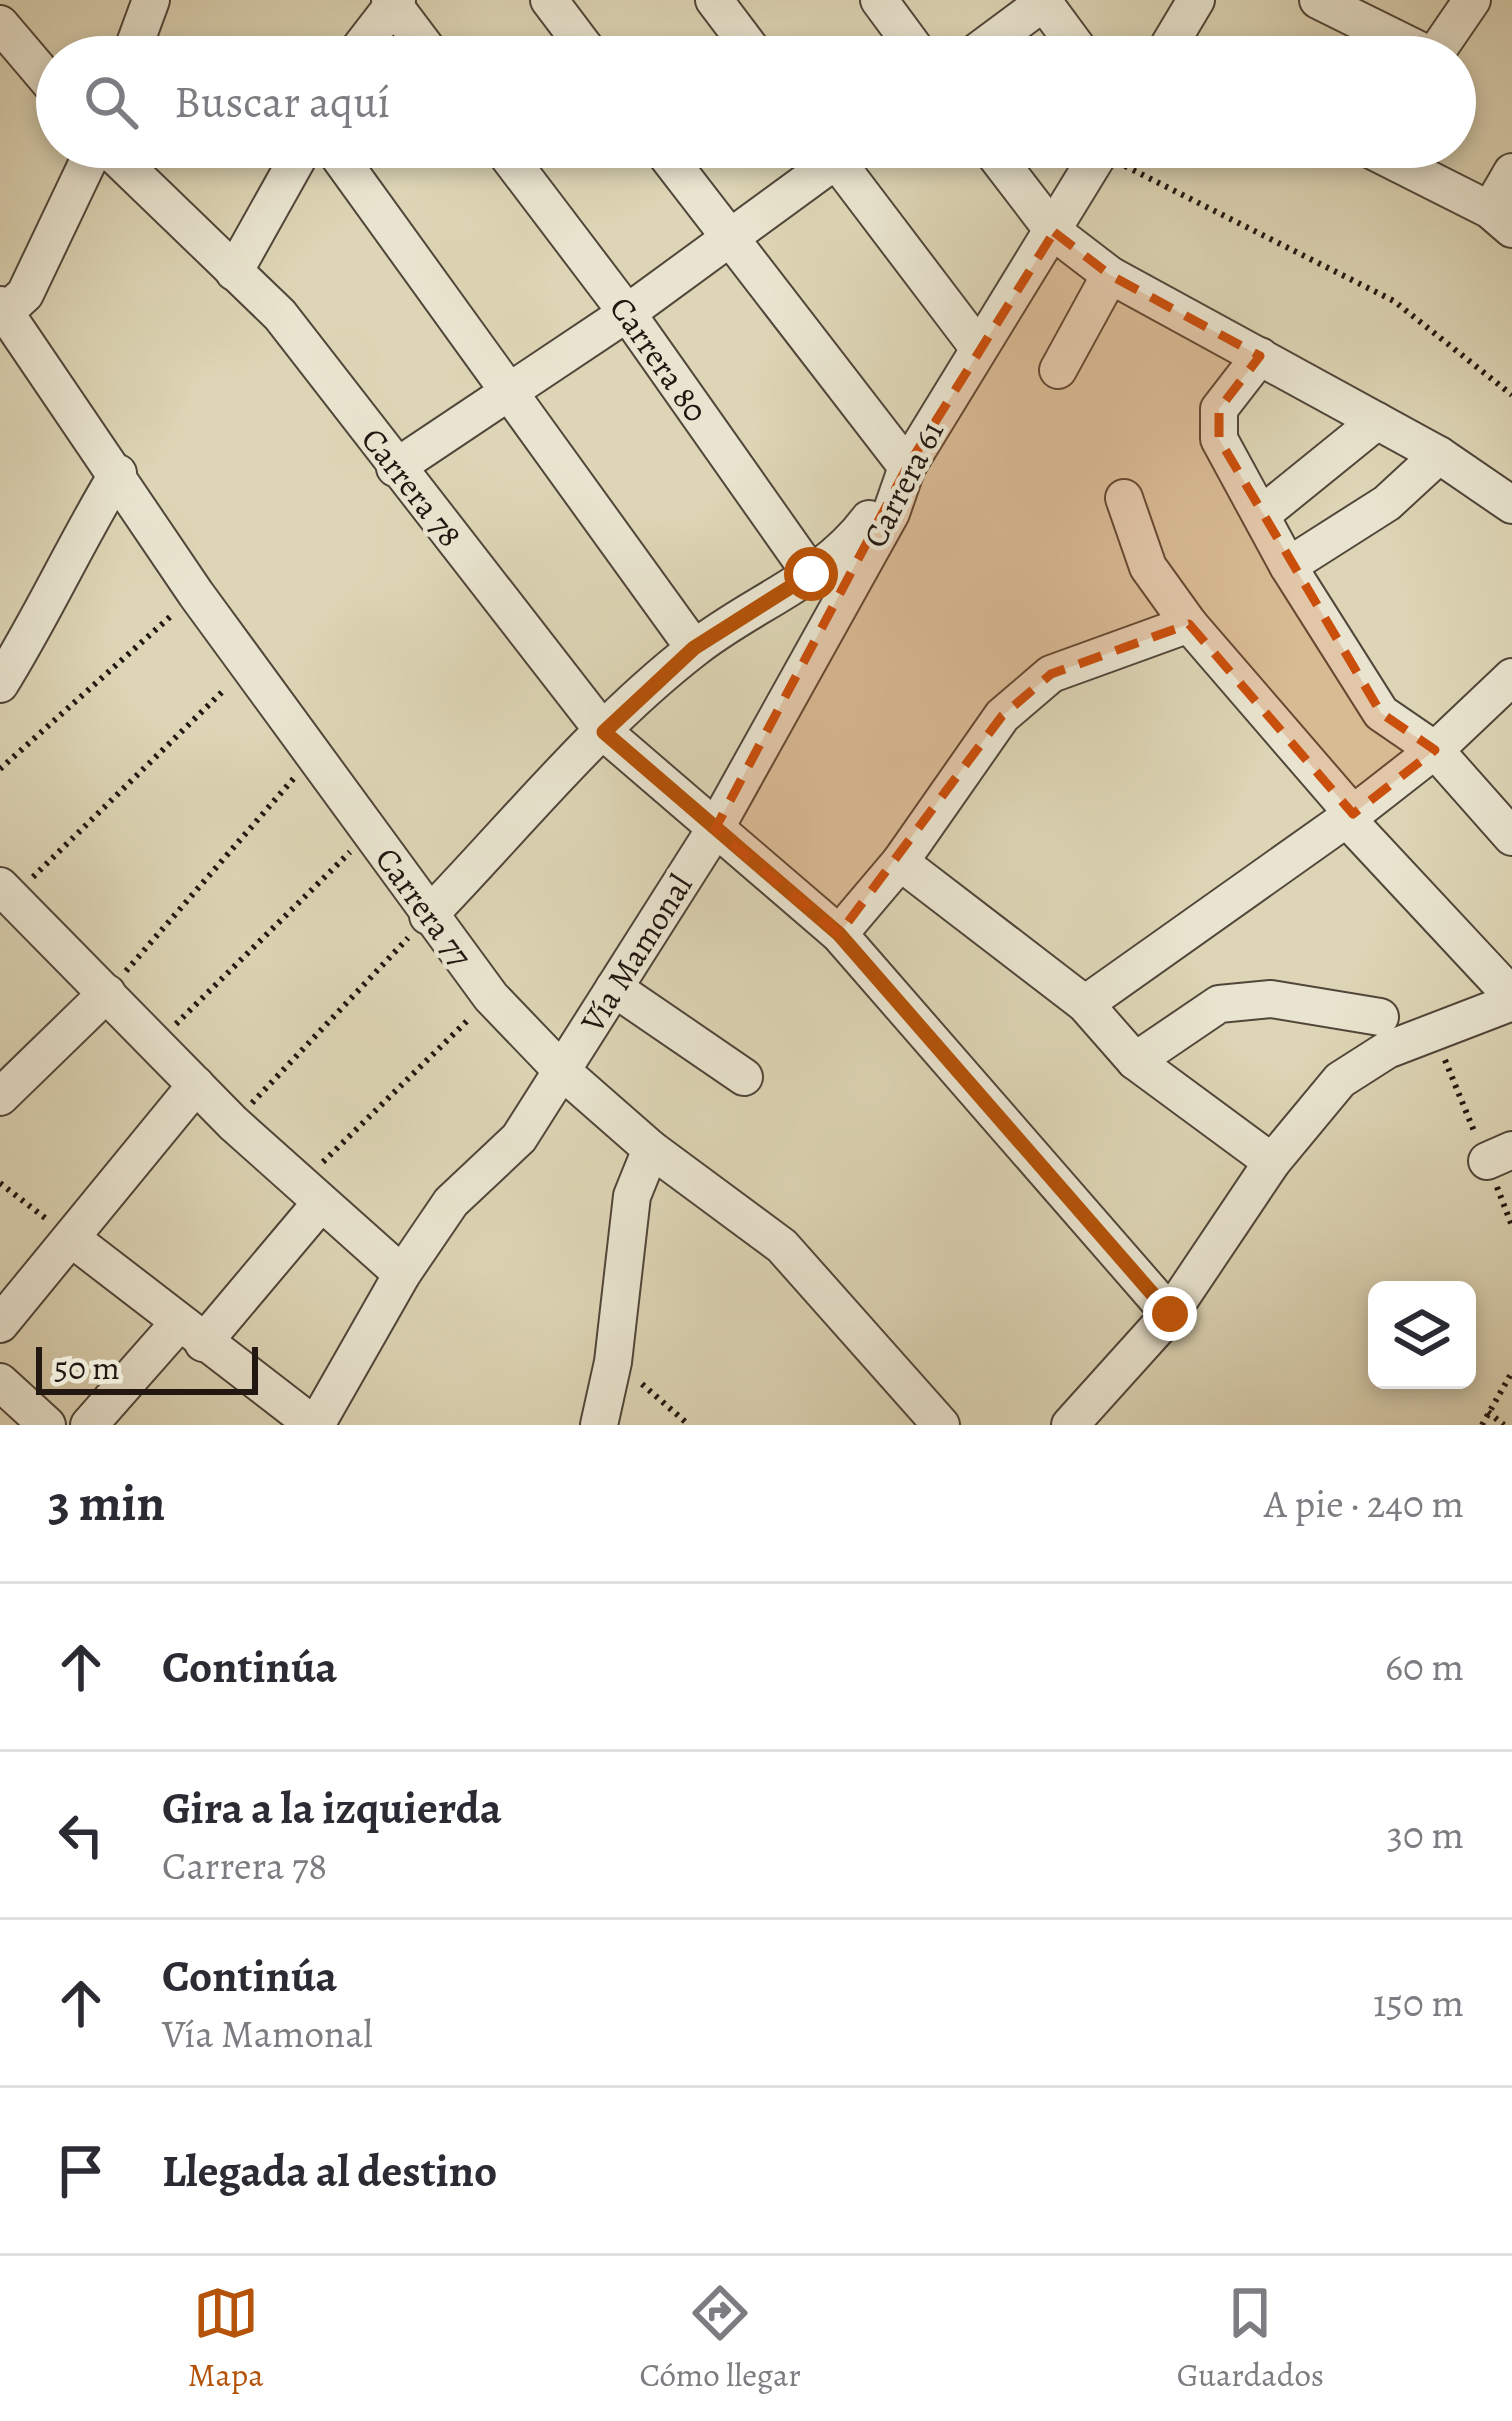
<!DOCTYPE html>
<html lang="es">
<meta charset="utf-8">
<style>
:root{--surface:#fff;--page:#f2f2f3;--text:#2b2b33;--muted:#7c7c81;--line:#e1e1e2;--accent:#b45309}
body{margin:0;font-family:Alegreya,serif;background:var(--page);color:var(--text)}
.controls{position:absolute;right:36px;bottom:36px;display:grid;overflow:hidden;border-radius:18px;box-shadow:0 6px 18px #0003}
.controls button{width:108px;height:108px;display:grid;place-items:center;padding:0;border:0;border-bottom:3px solid var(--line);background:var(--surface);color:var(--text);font:60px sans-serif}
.scale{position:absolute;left:36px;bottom:30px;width:222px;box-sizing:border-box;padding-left:12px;border:6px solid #221711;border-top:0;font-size:33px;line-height:42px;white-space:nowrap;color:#221711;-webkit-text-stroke:9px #e9e4cf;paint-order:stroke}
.stop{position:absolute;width:36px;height:36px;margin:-27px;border:9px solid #b45309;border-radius:50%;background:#fff}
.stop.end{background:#b45309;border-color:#fff;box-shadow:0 3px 12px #0008}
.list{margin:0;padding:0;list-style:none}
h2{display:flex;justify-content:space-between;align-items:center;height:156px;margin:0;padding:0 48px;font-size:51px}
h2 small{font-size:39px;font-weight:400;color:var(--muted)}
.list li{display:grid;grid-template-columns:78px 1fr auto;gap:36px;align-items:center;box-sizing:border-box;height:168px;padding:0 48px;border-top:3px solid var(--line)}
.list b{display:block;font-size:45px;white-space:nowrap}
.list p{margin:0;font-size:39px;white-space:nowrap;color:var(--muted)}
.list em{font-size:39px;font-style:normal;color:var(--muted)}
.icon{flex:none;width:66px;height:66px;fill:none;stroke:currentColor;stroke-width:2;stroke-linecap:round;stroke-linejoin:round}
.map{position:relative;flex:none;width:1512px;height:1425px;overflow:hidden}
.search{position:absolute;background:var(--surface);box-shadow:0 6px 18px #0003;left:36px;right:36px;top:36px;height:132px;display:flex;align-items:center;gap:30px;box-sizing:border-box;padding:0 42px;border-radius:66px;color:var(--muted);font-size:45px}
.sheet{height:828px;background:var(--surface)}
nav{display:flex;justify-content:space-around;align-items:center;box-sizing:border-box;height:168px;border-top:3px solid var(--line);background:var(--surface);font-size:33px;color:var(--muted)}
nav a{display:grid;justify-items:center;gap:6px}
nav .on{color:var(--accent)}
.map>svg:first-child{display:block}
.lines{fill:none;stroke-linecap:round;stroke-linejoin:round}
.minor-casing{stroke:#51463a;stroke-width:40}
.path{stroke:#221711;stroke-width:6;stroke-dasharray:3 6;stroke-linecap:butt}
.minor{stroke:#e9e4cf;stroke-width:36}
.route{stroke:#b45309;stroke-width:15}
.marked{fill:#ca4f0d;fill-opacity:0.2;stroke:#ca4f0d;stroke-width:9;stroke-dasharray:24 15;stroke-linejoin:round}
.labels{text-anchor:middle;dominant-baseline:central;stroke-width:9;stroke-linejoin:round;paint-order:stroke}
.street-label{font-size:33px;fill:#221711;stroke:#e9e4cf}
</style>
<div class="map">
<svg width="1512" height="1425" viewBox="0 0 1512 1425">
<rect width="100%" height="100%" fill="#ddd5b5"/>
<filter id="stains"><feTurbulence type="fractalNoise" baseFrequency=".00167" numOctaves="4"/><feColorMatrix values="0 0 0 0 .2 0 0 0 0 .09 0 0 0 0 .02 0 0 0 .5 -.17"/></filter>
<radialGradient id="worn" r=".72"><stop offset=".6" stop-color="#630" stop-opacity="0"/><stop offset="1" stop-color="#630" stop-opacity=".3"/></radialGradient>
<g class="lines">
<g class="minor-casing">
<g id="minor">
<path d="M390 0 433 57"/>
<path d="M549 0 592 57"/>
<path d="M714 0 757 57"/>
<path d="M879 0 921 57"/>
<path d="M1042 0 1084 57"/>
<path d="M1318 0 1433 57"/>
<path d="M0 24 57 91"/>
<path d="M130 57 151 0"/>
<path d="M353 57 397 0"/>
<path d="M970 57 1044 2"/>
<path d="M1162 57 1196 0"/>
<path d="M1433 57 1472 0"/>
<path d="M106 147 280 315 604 732 839 934 1170 1314"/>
<path d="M332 147 694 648"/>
<path d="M501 147 627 313 811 574"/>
<path d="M660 147 907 467"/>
<path d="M826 147 977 346"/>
<path d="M989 147 1054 232 1110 275 1439 455 1512 505"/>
<path d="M1365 147 1490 210 1512 229"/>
<path d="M1490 210 1512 172"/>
<path d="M234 272 304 147"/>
<path d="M0 305 196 594 491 997 562 1071 651 1149 782 1246 941 1425"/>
<path d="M0 317 25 294 95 147"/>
<path d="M1260 356 1219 409V439L1288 566 1381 713 1435 750 1512 837"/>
<path d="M1058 370 1110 275"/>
<path d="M395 468 627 313 854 147"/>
<path d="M1124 498 1148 567 1189 624 1353 814"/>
<path d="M1261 515 1377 421"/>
<path d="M1288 566 1387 503 1439 455"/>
<path d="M0 684C43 615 76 542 118 473"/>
<path d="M1346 818 1512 996"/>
<path d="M900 862 1085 1004 1135 1061 1272 1162"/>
<path d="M0 886 233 1123 402 1274"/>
<path d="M428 916C514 827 596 725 694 649 752 603 824 580 869 519"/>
<path d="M839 934 900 862 1002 716 1051 674 1189 624"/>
<path d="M614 988 744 1077"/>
<path d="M1085 1004 1353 814 1435 750 1512 677"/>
<path d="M1135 1061 1219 1004 1271 999 1380 1017"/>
<path d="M0 1097 107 993"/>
<path d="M1487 1161 1512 1150"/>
<path d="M71 1238 314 1425"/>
<path d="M0 1324 196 1085"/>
<path d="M203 1343 320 1204"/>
<path d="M0 1382 47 1425"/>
<path d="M89 1425 178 1324"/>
<path d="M316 1425 402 1274 451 1202 519 1138 715 829 891 513 907 467 1103 147"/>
<path d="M599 1425 613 1362 632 1196 651 1149"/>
<path d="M1070 1425 1170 1314 1272 1162 1340 1080 1387 1050 1512 1002"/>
</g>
</g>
<g class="path">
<path d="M1125 166 1394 301 1512 395"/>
<path d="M0 769 172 615"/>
<path d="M33 877 225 689"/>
<path d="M126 971 294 778"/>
<path d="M176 1024 350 852"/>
<path d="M1445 1060 1474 1131"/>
<path d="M252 1103 408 938"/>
<path d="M323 1162 468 1020"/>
<path d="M0 1183 49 1221"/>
<path d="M1497 1187 1512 1226"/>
<path d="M642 1384 689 1425"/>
<path d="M1488 1412 1504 1425"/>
<path d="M1482 1425 1512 1372"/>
</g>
<use href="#minor" class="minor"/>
</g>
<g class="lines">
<path class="route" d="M811 574 694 648 604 732 839 934 1170 1314"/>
</g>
<path class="marked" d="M1054 232 1110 275 1260 356 1219 409V439L1381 713 1435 750 1353 814 1189 624 1051 674 1002 716 839 934 715 829 907 467Z"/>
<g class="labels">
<g class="street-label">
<text transform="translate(659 359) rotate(55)">Carrera 80</text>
<text transform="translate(903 484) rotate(-63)">Carrera 61</text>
<text transform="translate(412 487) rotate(52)">Carrera 78</text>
<text transform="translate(424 907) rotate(54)">Carrera 77</text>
<text transform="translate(636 953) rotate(-58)">Vía Mamonal</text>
</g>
</g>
<rect width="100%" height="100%" filter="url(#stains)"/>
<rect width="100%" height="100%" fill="url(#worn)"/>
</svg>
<div class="controls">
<button><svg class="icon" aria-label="layers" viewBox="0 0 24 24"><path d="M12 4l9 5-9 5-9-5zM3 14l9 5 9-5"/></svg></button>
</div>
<div class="scale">50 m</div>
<div class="stop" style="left:811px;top:574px"></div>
<div class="stop end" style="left:1170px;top:1314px"></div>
<div class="search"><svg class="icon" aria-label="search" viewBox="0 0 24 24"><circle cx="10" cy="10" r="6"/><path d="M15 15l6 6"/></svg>Buscar aquí</div>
</div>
<section class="sheet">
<h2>3 min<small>A pie · 240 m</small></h2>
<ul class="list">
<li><svg class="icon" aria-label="ahead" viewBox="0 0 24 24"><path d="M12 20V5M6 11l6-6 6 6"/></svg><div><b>Continúa</b></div><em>60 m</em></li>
<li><svg class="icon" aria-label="left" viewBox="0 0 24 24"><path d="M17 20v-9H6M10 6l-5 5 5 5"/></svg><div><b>Gira a la izquierda</b><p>Carrera 78</p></div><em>30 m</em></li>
<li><svg class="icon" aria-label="ahead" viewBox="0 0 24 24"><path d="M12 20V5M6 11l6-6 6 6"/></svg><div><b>Continúa</b><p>Vía Mamonal</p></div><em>150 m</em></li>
<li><svg class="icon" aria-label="arrive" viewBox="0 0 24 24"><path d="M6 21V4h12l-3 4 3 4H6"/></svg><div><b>Llegada al destino</b></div></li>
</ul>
</section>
<nav>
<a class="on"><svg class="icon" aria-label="map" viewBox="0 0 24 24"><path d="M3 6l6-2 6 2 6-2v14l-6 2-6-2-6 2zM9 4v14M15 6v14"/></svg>Mapa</a>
<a><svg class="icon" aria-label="directions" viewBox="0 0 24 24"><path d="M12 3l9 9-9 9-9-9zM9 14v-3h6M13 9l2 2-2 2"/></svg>Cómo llegar</a>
<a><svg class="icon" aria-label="saved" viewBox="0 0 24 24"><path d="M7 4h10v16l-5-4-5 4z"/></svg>Guardados</a>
</nav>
